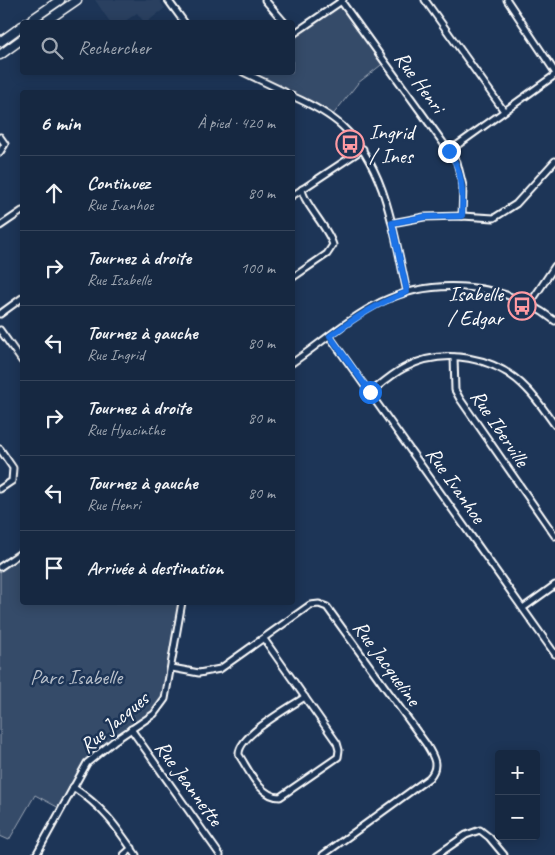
<!DOCTYPE html>
<html lang="fr">
<meta charset="utf-8">
<style>
:root{--surface:#162841;--page:#1f3048;--text:#f1f3f6;--muted:#9ea6b1;--line:#35445a}
body{margin:0;font-family:Caveat,sans-serif;background:var(--page);color:var(--text)}
.controls{position:absolute;right:15px;bottom:15px;display:grid;overflow:hidden;border-radius:5px;box-shadow:0 2px 12px #0003}
.controls button{width:45px;height:45px;display:grid;place-items:center;padding:0;border:0;border-bottom:1px solid var(--line);background:var(--surface);color:var(--text);font:25px sans-serif}
.stop{position:absolute;width:15px;height:15px;margin:-11px;border:4px solid #1a73e8;border-radius:50%;background:#fff}
.stop.end{background:#1a73e8;border-color:#fff;box-shadow:0 1px 5px #0008}
.list{margin:0;padding:0;list-style:none}
h2{display:flex;justify-content:space-between;align-items:center;height:65px;margin:0;padding:0 20px;font-size:21px}
h2 small{font-size:16px;font-weight:400;color:var(--muted)}
.list li{display:grid;grid-template-columns:32px 1fr auto;gap:15px;align-items:center;box-sizing:border-box;height:75px;padding:0 20px;border-top:1px solid var(--line)}
.list b{display:block;font-size:19px;white-space:nowrap}
.list p{margin:0;font-size:16px;white-space:nowrap;color:var(--muted)}
.list em{font-size:16px;font-style:normal;color:var(--muted)}
.icon{flex:none;width:28px;height:28px;fill:none;stroke:currentColor;stroke-width:2;stroke-linecap:round;stroke-linejoin:round}
.map{position:relative;flex:none;width:555px;height:855px;overflow:hidden}
.search{position:absolute;background:var(--surface);box-shadow:0 2px 12px #0003;left:20px;top:20px;width:275px;height:55px;display:flex;align-items:center;gap:12px;box-sizing:border-box;padding:0 18px;border-radius:5px;color:var(--muted);font-size:19px}
.panel{position:absolute;background:var(--surface);box-shadow:0 2px 12px #0003;left:20px;top:90px;width:275px;height:515px;border-radius:5px}
.map>svg:first-child{display:block}
.built{fill:#2a4161}
.green{fill:#364b69;stroke:#9aa5b4}
.lines{fill:none;stroke-linecap:round;stroke-linejoin:round}
.street-casing{stroke:#fff;stroke-width:9}
.secondary-casing{stroke:#fff;stroke-width:11}
.street{stroke:#1d3557;stroke-width:5}
.secondary{stroke:#1d3557;stroke-width:8}
.route{stroke:#1a73e8;stroke-width:6}
.labels{text-anchor:middle;dominant-baseline:central;stroke-width:5;stroke-linejoin:round;paint-order:stroke}
.street-label{font-size:21px;fill:#fff;stroke:#1d3557}
.poi-label{font-size:21px;fill:#fff;stroke:#1d3557;text-anchor:start}
.park-label{font-size:21px;fill:#b9c0ca;stroke:#1d3557}
</style>
<div class="map">
<svg width="555" height="855" viewBox="0 0 555 855">
<rect width="100%" height="100%" fill="#1d3557"/>
<filter id="ink" filterUnits="userSpaceOnUse"><feTurbulence type="fractalNoise" baseFrequency=".02" numOctaves="2"/><feDisplacementMap in="SourceGraphic" scale="10" xChannelSelector="R" yChannelSelector="G"/><feConvolveMatrix kernelMatrix="1 2 1 2 8 2 1 2 1" color-interpolation-filters="sRGB"/></filter>
<g filter="url(#ink)">
<path class="built" d="M95 0H159L165 8 147 22H144L137 13 124 22H110Z"/>
<g class="green">
<path d="M338 4 349 9 385 62 358 83 332 116 293 96 292 92H285L249 77 251 73 292 72 293 35Z"/>
<path d="M22 552V602L182 603V610L161 706 87 763 61 809 35 795 9 840 0 836V567Z"/>
</g>
<g class="lines">
<g class="street-casing">
<g id="street">
<path d="M168 0 184 22"/>
<path d="M265 0 284 22"/>
<path d="M425 0 504 111"/>
<path d="M507 0 555 72"/>
<path d="M341 1 457 162 463 186 462 216"/>
<path d="M292 35 343 0"/>
<path d="M243 72 285 92"/>
<path d="M292 96C310 104 328 113 342 126 387 167 394 235 407 292"/>
<path d="M0 137 5 144 0 152"/>
<path d="M449 151 555 75"/>
<path d="M292 196 363 149"/>
<path d="M392 223 424 217 462 216 494 218 516 204 555 161"/>
<path d="M0 226 22 211"/>
<path d="M292 278 327 254 333 245C328 227 303 203 302 189"/>
<path d="M529 305 555 266"/>
<path d="M0 314 22 298"/>
<path d="M0 330 22 361"/>
<path d="M330 337 555 654"/>
<path d="M454 357 455 390 460 399 555 536"/>
<path d="M292 363C321 343 349 318 381 302 436 276 507 283 555 321"/>
<path d="M370 393C381 384 392 374 404 368 444 347 496 356 527 389 538 400 546 413 555 425"/>
<path d="M0 449 13 468 12 481 0 489"/>
<path d="M0 567 22 552"/>
<path d="M523 608 555 585"/>
<path d="M264 639 337 743 339 750 338 757 280 797C260 797 249 770 239 755 237 736 290 707 305 697"/>
<path d="M172 668 199 673 220 669 310 605 319 604 327 607 426 744C434 757 440 766 429 778L323 855"/>
<path d="M131 729 220 855"/>
<path d="M73 787C104 808 115 825 136 855"/>
<path d="M36 855 87 763 114 741 154 714 165 699 182 602"/>
<path d="M124 855 132 848"/>
<path d="M437 855 466 835 480 830 489 837 504 855"/>
</g>
</g>
<g class="secondary-casing">
<g id="secondary">
<path d="M28 22 60 0"/>
<path d="M45 22 77 0"/>
<path d="M0 42 22 26"/>
<path d="M0 55 22 39"/>
</g>
</g>
<use href="#street" class="street"/>
<use href="#secondary" class="secondary"/>
</g>
</g>
<g class="lines" filter="url(#ink)">
<path class="route" d="M370 392 330 336C355 318 378 303 407 292L392 223 424 217 462 216C463 191 463 173 449 151"/>
</g>
<defs>
<g id="bus-ring" transform="scale(1.4375)"><circle r="9.5" fill="#1d3557" stroke="#ff9aa2" stroke-width="1.5"/><path d="M-5-6H5V4H4V6H2V4H-2V6H-4V4H-5ZM-3.5-4V0h7V-4ZM-3.5 1.2v1.5H-2V1.2ZM2 1.2v1.5H3.5V1.2Z" fill="#ff9aa2"/></g>
</defs>
<g fill-rule="evenodd">
<use href="#bus-ring" x="350" y="144"/>
<use href="#bus-ring" x="522" y="306"/>
</g>
<g class="labels">
<g class="street-label">
<text transform="translate(420 82) rotate(54)">Rue Henri</text>
<text transform="translate(500 428) rotate(56)">Rue Iberville</text>
<text transform="translate(456 485) rotate(55)">Rue Ivanhoe</text>
<text transform="translate(387 663) rotate(54)">Rue Jacqueline</text>
<text transform="translate(114 722) rotate(-40)">Rue Jacques</text>
<text transform="translate(189 783) rotate(54)">Rue Jeannette</text>
</g>
<g class="poi-label">
<text x="369" y="132">Ingrid<tspan x="369" dy="24">/ Ines</tspan></text>
<text x="503" y="294" text-anchor="end">Isabelle<tspan x="503" dy="24">/ Edgar</tspan></text>
</g>
<g class="park-label">
<text x="76" y="677">Parc Isabelle</text>
</g>
</g>
</svg>
<div class="controls">
<button>+</button>
<button>−</button>
</div>
<div class="stop" style="left:370px;top:392px"></div>
<div class="stop end" style="left:449px;top:151px"></div>
<div class="search"><svg class="icon" aria-label="search" viewBox="0 0 24 24"><circle cx="10" cy="10" r="6"/><path d="M15 15l6 6"/></svg>Rechercher</div>
<section class="panel">
<h2>6 min<small>À pied · 420 m</small></h2>
<ul class="list">
<li><svg class="icon" aria-label="ahead" viewBox="0 0 24 24"><path d="M12 20V5M6 11l6-6 6 6"/></svg><div><b>Continuez</b><p>Rue Ivanhoe</p></div><em>80 m</em></li>
<li><svg class="icon" aria-label="right" viewBox="0 0 24 24"><path d="M7 20v-9h11M14 6l5 5-5 5"/></svg><div><b>Tournez à droite</b><p>Rue Isabelle</p></div><em>100 m</em></li>
<li><svg class="icon" aria-label="left" viewBox="0 0 24 24"><path d="M17 20v-9H6M10 6l-5 5 5 5"/></svg><div><b>Tournez à gauche</b><p>Rue Ingrid</p></div><em>80 m</em></li>
<li><svg class="icon" aria-label="right" viewBox="0 0 24 24"><path d="M7 20v-9h11M14 6l5 5-5 5"/></svg><div><b>Tournez à droite</b><p>Rue Hyacinthe</p></div><em>80 m</em></li>
<li><svg class="icon" aria-label="left" viewBox="0 0 24 24"><path d="M17 20v-9H6M10 6l-5 5 5 5"/></svg><div><b>Tournez à gauche</b><p>Rue Henri</p></div><em>80 m</em></li>
<li><svg class="icon" aria-label="arrive" viewBox="0 0 24 24"><path d="M6 21V4h12l-3 4 3 4H6"/></svg><div><b>Arrivée à destination</b></div></li>
</ul>
</section>
</div>
